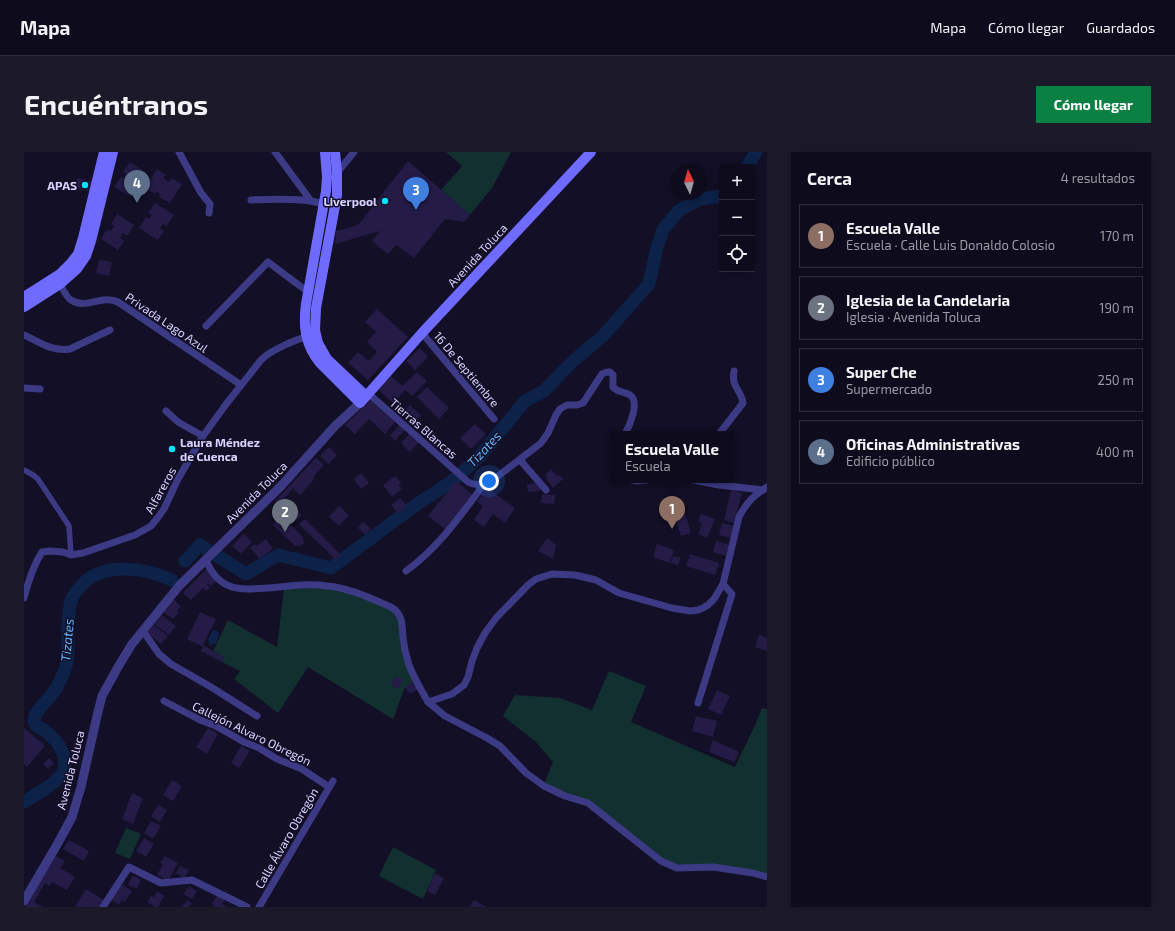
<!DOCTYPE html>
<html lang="es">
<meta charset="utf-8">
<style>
:root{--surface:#0e0b1c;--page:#1c1929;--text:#f1f3f6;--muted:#9b9ba3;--line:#2e2b3b;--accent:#0b8043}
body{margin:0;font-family:"Exo 2",sans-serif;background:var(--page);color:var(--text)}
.controls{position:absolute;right:12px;top:12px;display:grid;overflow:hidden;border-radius:0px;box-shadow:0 2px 10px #0003}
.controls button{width:36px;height:36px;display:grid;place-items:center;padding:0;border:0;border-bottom:1px solid var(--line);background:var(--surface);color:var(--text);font:20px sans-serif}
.compass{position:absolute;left:647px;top:12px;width:36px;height:36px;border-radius:50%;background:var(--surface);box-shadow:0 2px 10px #0003;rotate:355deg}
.you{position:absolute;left:465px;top:329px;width:14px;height:14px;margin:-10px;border:3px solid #fff;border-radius:50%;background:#1a73e8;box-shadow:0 0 0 6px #1a73e833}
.badge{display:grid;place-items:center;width:26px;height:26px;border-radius:50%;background:var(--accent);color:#fff;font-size:13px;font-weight:700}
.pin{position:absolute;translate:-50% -33px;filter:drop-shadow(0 1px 2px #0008)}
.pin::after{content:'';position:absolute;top:21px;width:14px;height:12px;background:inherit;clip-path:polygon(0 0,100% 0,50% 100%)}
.popup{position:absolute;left:586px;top:279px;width:124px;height:52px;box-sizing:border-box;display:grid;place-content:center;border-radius:0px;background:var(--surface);filter:drop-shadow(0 1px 3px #0005);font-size:13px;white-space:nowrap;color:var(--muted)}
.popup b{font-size:15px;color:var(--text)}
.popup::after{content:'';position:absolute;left:50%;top:100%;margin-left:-8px;border:8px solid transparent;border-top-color:var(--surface)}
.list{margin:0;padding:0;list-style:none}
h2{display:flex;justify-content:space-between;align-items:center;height:52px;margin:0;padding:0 16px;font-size:17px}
h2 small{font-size:13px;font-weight:400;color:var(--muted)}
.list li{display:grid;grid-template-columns:26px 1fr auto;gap:12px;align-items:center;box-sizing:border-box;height:64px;margin:0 8px 8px;padding:0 8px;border:1px solid var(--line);border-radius:0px}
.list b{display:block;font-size:15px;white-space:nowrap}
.list p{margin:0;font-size:13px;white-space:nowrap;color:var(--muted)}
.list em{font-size:13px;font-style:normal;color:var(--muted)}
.icon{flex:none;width:22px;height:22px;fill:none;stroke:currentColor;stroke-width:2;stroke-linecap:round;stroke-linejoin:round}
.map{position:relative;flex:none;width:743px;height:755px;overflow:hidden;border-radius:0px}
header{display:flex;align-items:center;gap:24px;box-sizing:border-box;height:56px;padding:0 20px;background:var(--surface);border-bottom:1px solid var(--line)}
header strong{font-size:19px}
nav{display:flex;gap:22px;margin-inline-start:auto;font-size:14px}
.intro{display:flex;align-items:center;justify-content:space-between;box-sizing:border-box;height:96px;padding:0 24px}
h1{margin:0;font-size:28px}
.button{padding:10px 18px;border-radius:0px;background:var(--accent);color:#fff;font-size:14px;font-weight:700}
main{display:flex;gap:24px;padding:0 24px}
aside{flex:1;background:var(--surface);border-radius:0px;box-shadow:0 2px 10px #0003}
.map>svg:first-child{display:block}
.green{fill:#12302f}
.water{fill:#0c2248}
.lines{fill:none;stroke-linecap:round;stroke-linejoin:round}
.river{stroke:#0c2248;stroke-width:13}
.building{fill:#241b47}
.pedestrian{stroke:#3d3a85;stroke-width:5.5}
.minor{stroke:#3d3a85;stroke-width:7}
.tertiary{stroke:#3d3a85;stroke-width:9}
.secondary{stroke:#6f6bff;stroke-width:10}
.poi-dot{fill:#00e5ff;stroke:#130f26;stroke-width:1.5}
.labels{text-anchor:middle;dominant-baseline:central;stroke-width:3;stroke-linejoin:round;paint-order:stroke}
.poi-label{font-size:12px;font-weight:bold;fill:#d9d4ff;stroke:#130f26;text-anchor:end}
.street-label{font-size:12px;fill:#d9d4ff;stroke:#130f26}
.water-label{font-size:13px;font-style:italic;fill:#62b6ff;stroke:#130f26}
</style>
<header>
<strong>Mapa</strong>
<nav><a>Mapa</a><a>Cómo llegar</a><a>Guardados</a></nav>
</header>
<div class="intro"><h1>Encuéntranos</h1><a class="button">Cómo llegar</a></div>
<main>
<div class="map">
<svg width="743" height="755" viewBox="0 0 743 755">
<rect width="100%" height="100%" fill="#130f26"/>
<g class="green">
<path d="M422 0H487L468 36 446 63 417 38 438 14Z"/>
<path d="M292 436 319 439 365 457 374 465 389 530 381 535 369 567 284 515 254 561 210 527 216 519 198 510 200 505 189 499 204 468 253 495 260 437Z"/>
<path d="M585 519 622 534 607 570 711 615 731 573 738 556 743 557V723L654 713 638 707 565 649 542 642 520 632 529 610 512 590 479 564 491 543 536 546 568 558Z"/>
<path d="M102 676 117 682 106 707 91 701Z"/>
<path d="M369 695 412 718 399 747 355 724Z"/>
</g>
<path class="water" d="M191 478 194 480 195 484 192 491 186 494 184 488 188 479Z"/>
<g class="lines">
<g class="river">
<path d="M723 15 732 0"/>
<path d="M161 409 176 393 222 422 254 403 307 416 393 352 412 340 432 326 455 305 501 249 520 239 549 209 579 184 625 132 633 95 639 78 654 59 676 47 698 44"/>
<path d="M0 650C11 643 26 635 35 626 49 610 35 589 21 579 17 575 10 575 10 567 11 559 29 543 33 535 36 529 42 516 43 510 44 506 44 501 44 497 44 482 43 464 47 449 49 443 53 438 57 434 79 409 121 416 148 428"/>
</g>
</g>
<g class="building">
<path d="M384 9 446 63 440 70 421 67 390 106 372 93 364 102 348 89 356 79 311 92 312 79 334 73Z"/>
<path d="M106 10 122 20 115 31 113 30 110 34 113 35 107 45 90 35 97 25 99 26 102 22 99 20Z"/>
<path d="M133 17 142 23 139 26 145 30 147 26 158 32 146 51 135 45 136 42 132 39 131 42 121 36Z"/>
<path d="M53 26 70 30 68 40 51 36Z"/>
<path d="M131 51 150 63 143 74 139 72 136 76 140 79 134 88 115 76 122 65 125 67 128 63 124 61Z"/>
<path d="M93 62 110 73 103 84 99 81 96 86 100 89 94 98 77 87 83 77 87 79 90 74 87 72Z"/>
<path d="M75 108 88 110 85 124 72 121Z"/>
<path d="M105 140 110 145 106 150 100 146Z"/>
<path d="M353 157 384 185 344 228 324 211 334 200 345 209 353 200 343 190 352 180 341 170Z"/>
<path d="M396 196 404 205 391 218 382 209Z"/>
<path d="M393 220 403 229 388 244 381 238 369 251 354 237 367 224 378 234Z"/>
<path d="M403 235 425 256 415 267 393 245Z"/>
<path d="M347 247 372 269 361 282 345 267 331 282 321 273Z"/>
<path d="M386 253 397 264 389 272 378 261Z"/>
<path d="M451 272 462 282 447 297 436 286Z"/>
<path d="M375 273 381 278 371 289 366 284Z"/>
<path d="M385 282 395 290 386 300 377 291Z"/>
<path d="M305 295 313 303 305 312 296 304Z"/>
<path d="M292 306 300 313 289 325 291 326 276 343 269 336 261 346 278 363 272 369 251 349Z"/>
<path d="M527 317 533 324 535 323 539 327 529 336 522 327 523 326 521 323Z"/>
<path d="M337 321 345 331 337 337 330 327Z"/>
<path d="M371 324 377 331 375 333 378 337 368 345 359 333Z"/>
<path d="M432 329 450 344 422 378 404 364Z"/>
<path d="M515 331 516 339 504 340 503 332Z"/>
<path d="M462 335 491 356 481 371 469 362 460 375 450 368 459 354 453 350Z"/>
<path d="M707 338 718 341 710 371 700 368Z"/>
<path d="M518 342 531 343 530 352 517 351Z"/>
<path d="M376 346 383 354 374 362 367 353Z"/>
<path d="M657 347 667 381 657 384 646 351Z"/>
<path d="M315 354 325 363 315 374 305 365Z"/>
<path d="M677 362 691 367 683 386 674 382 678 371 674 370Z"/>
<path d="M257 363 279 385 280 391 277 394H271L249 373Z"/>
<path d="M281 367 317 403 312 408 275 372Z"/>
<path d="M339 370 347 377 342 383 334 376Z"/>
<path d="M698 371 710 374 707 386 695 383Z"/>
<path d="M220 382 228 390 217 402 208 394Z"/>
<path d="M523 386 532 393 529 407 514 399Z"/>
<path d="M242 387 249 397 235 407 226 395 231 392 232 394Z"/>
<path d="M692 389 705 393 702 404 689 400Z"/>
<path d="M633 392 650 398 646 411 629 405Z"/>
<path d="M666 402 695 411 691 423 662 414Z"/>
<path d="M649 404 657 406 654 413 647 411Z"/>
<path d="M182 417 192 429 187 434 184 431 183 432 186 436 182 439 179 436 167 448 159 441Z"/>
<path d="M149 447 157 454 153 459 155 460 149 467 139 460Z"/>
<path d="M176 460 192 467 179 493 200 505 198 510 177 499 179 495 163 487Z"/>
<path d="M138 463 152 474 145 483 130 472Z"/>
<path d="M130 473 144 484 137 492 123 481Z"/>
<path d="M735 483 743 486V499L731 495Z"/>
<path d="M371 524 379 527 375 537 367 533Z"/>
<path d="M389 530 394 537 386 542 381 535Z"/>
<path d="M693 538 706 544 697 563 684 557Z"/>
<path d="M672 564 693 569 689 585 668 579Z"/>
<path d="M0 576 21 594 3 615 0 612Z"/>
<path d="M184 576 194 582 183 602 172 595Z"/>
<path d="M689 588 715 600 710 610 685 600Z"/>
<path d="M217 594 226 599 215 616 207 611Z"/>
<path d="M25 606 30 611 24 617 19 612Z"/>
<path d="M148 628 158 634 149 649 139 643Z"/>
<path d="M108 641 119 646 109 672 98 667Z"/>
<path d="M134 653 143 658 136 670 127 664Z"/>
<path d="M127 669 137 674 129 687 120 681Z"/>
<path d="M120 686 130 692 122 705 112 699Z"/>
<path d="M45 688 65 699 60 709 39 697Z"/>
<path d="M30 703 41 709 36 716 51 725 43 738 28 730 26 734 21 731 10 750 19 755H1Z"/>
<path d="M141 704 154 711 144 729 133 723 139 712 136 711Z"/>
<path d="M156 714 165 718 160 726 152 721Z"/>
<path d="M411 721 420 726 411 743 403 739Z"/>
<path d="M109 723 117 728 113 737 104 733Z"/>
<path d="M98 732 108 739 101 750 98 748 95 753 87 748Z"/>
<path d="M165 734 173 739 168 747 159 742Z"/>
<path d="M62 737 80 748 76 755H51Z"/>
<path d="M133 739 140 744 134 755H131L123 750 127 744 130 745Z"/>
<path d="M193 743 201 748 198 752 203 755H189L190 753 188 752Z"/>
<path d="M163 748 168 751 165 755H158Z"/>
<path d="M450 748 463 755H446Z"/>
</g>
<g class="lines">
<path class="pedestrian" d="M0 318 9 323 14 327 45 374 47 403"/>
<g class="minor">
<path d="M155 0 177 41 186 52 185 61"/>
<path d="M251 0 287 49 300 52"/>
<path d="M312 22 330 0"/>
<path d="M227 48C247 47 267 46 287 49"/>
<path d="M36 132C39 137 42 145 47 148 62 158 78 142 94 150L217 233"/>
<path d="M182 174 244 110 284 140"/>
<path d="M398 181 470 267"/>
<path d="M0 183C16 190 28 200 46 197L86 178"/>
<path d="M0 236 16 237"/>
<path d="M344 241 444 330C452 335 460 332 469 328L517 291 524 281 532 263 536 257 543 253H553L559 251 578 222 583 220H586L589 223V235C594 241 600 239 606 243 616 250 606 273 601 282"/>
<path d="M142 259 154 270 179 284"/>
<path d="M695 282 719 251C717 237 707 236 710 219"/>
<path d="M496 308 522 338"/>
<path d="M608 328 612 329 623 328"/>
<path d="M669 328 695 333 739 338"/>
<path d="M182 408C195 440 216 438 245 436 264 434 284 431 303 434 326 436 346 446 367 455 379 462 378 473 379 485 380 495 382 504 385 513 390 526 397 538 404 550L428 542 440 533 444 525 448 509 453 496 461 481 472 466 504 433 512 427 528 422 551 423 572 428 595 441 648 456 666 459 674 458 679 456 684 453 690 447 699 432 715 365C722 351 730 343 743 335"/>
<path d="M382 419C414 396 437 363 460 332"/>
<path d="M0 446C4 430 9 414 18 400L26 399 39 400 47 403 59 401 111 383 127 374 135 364 140 357 154 327 179 284 203 251 237 208C247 198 272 187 286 184"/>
<path d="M119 479 135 502 147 512 187 535 233 564"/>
<path d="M140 549 176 568 192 574 220 590 235 596 253 607 278 617 305 635"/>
<path d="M404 550 421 564 463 586 476 594 502 621 520 634 541 644 564 651 637 709 653 716 689 715 729 721 743 725"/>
<path d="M674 551 708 442 699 432"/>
<path d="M79 755 105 715 137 731 168 728 223 755"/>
<path d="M235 755 309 629"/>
</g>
<path class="tertiary" d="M0 749 34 691 48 665 57 635 73 564 78 544 94 515 108 492 155 434 257 334 311 274 336 251"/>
<g class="secondary">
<path d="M301 0 303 25 302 39 282 152C279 174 281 193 296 211L336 251 398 181 567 0"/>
<path d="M311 0 313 20V43L292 156 291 178 294 191 303 207 342 244"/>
<path d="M0 145 36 122 46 112 54 102 59 86 80 0"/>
<path d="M0 155 36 132 53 117 62 104 67 89 89 0"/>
</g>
</g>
<g class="poi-dot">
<circle cx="61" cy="33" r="4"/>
<circle cx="361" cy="49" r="4"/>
<circle cx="148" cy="297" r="4"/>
</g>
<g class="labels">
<g class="poi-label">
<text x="53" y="33">APAS</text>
<text x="353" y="49">Liverpool</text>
<text x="156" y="290" text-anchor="start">Laura Méndez<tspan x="156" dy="14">de Cuenca</tspan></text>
</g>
<g class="street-label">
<text transform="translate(453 103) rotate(-47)">Avenida Toluca</text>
<text transform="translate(143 170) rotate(34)">Privada Lago Azul</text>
<text transform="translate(443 217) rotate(50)">16 De Septiembre</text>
<text transform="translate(400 276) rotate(41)">Tierras Blancas</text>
<text transform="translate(136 338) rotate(-61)">Alfareros</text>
<text transform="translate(232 340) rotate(-45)">Avenida Toluca</text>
<text transform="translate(228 581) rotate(26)">Callejón Alvaro Obregón</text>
<text transform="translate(46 618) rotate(-76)">Avenida Toluca</text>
<text transform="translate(262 686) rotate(-60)">Calle Álvaro Obregón</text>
</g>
<g class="water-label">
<text transform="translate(460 297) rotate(-47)">Tizates</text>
<text transform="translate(43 488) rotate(-85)">Tizates</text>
</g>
</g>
</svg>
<div class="controls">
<button>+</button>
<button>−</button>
<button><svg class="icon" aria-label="locate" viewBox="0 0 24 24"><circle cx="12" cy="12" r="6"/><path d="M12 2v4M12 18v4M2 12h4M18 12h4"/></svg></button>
</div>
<svg class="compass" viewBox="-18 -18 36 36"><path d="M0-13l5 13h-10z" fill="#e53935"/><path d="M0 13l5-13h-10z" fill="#9b9ba3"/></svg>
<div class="you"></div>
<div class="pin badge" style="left:648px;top:377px;background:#8d6e63">1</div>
<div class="popup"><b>Escuela Valle</b>Escuela</div>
<div class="pin badge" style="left:261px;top:380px;background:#6b7280">2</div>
<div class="pin badge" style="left:392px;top:58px;background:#3f7fe0">3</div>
<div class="pin badge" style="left:113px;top:51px;background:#5c6f8a">4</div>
</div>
<aside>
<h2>Cerca<small>4 resultados</small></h2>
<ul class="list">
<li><span class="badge" style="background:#8d6e63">1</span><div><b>Escuela Valle</b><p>Escuela · Calle Luis Donaldo Colosio</p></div><em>170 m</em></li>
<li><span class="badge" style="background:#6b7280">2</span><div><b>Iglesia de la Candelaria</b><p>Iglesia · Avenida Toluca</p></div><em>190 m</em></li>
<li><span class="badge" style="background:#3f7fe0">3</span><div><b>Super Che</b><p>Supermercado</p></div><em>250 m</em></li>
<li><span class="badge" style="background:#5c6f8a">4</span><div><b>Oficinas Administrativas</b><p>Edificio público</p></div><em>400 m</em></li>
</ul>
</aside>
</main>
